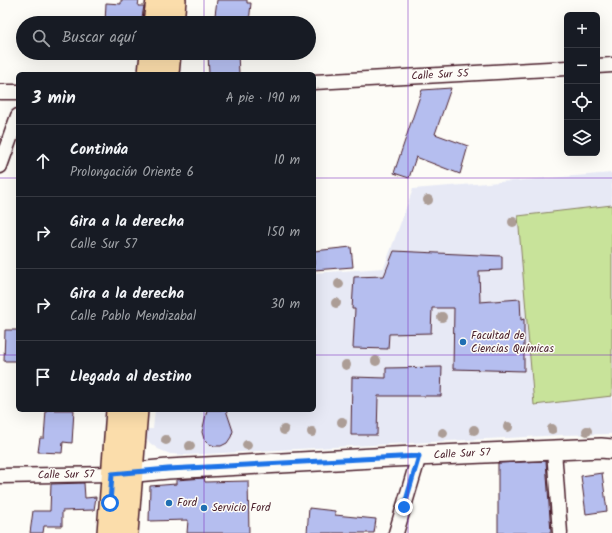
<!DOCTYPE html>
<html lang="es">
<meta charset="utf-8">
<style>
:root{--surface:#171b24;--page:#242831;--text:#f1f3f6;--muted:#9ea1a6;--line:#363941}
body{margin:0;font-family:Kalam,sans-serif;background:var(--page);color:var(--text)}
.controls{position:absolute;right:12px;top:12px;display:grid;overflow:hidden;border-radius:6px;box-shadow:0 4px 16px #0002}
.controls button{width:36px;height:36px;display:grid;place-items:center;padding:0;border:0;border-bottom:1px solid var(--line);background:var(--surface);color:var(--text);font:20px sans-serif}
.stop{position:absolute;width:12px;height:12px;margin:-9px;border:3px solid #1a73e8;border-radius:50%;background:#fff}
.stop.end{background:#1a73e8;border-color:#fff;box-shadow:0 1px 4px #0008}
.list{margin:0;padding:0;list-style:none}
h2{display:flex;justify-content:space-between;align-items:center;height:52px;margin:0;padding:0 16px;font-size:17px}
h2 small{font-size:13px;font-weight:400;color:var(--muted)}
.list li{display:grid;grid-template-columns:26px 1fr auto;gap:12px;align-items:center;box-sizing:border-box;height:72px;padding:0 16px;border-top:1px solid var(--line)}
.list b{display:block;font-size:15px;white-space:nowrap}
.list p{margin:0;font-size:13px;white-space:nowrap;color:var(--muted)}
.list em{font-size:13px;font-style:normal;color:var(--muted)}
.icon{flex:none;width:22px;height:22px;fill:none;stroke:currentColor;stroke-width:2;stroke-linecap:round;stroke-linejoin:round}
.map{position:relative;flex:none;width:612px;height:533px;overflow:hidden}
.search{position:absolute;background:var(--surface);box-shadow:0 4px 16px #0002;left:16px;top:16px;width:300px;height:44px;display:flex;align-items:center;gap:10px;box-sizing:border-box;padding:0 14px;border-radius:22px;color:var(--muted);font-size:15px}
.panel{position:absolute;background:var(--surface);box-shadow:0 4px 16px #0002;left:16px;top:72px;width:300px;height:340px;border-radius:6px}
.map>svg:first-child{display:block}
.built{fill:#e7e9f5}
.green{fill:#c8e39a;stroke:#898162}
.building{fill:#b5beef;stroke:#4a1f2b}
.lines{fill:none;stroke-linecap:round;stroke-linejoin:round}
.street-casing{stroke:#4a1f2b;stroke-width:17}
.secondary-casing{stroke:#4a1f2b;stroke-width:22}
.primary-casing{stroke:#4a1f2b;stroke-width:24}
.street{stroke:#fdfcf7;stroke-width:14}
.secondary{stroke:#fdfcf7;stroke-width:19}
.primary{stroke:#fbddab;stroke-width:21}
.tree{fill:#ac9d96}
.route{stroke:#1a73e8;stroke-width:5}
.grid{fill:none;stroke:#7b2cbf;stroke-width:1;stroke-opacity:0.55}
.poi-dot{fill:#1f6fb2;stroke:#fdfcf7;stroke-width:1.5}
.labels{text-anchor:middle;dominant-baseline:central;stroke-width:3;stroke-linejoin:round;paint-order:stroke}
.street-label{font-size:11px;fill:#4a1f2b;stroke:#fdfcf7}
.poi-label{font-size:11px;fill:#4a1f2b;stroke:#fdfcf7;text-anchor:start}
</style>
<div class="map">
<svg width="612" height="533" viewBox="0 0 612 533">
<rect width="100%" height="100%" fill="#fdfcf7"/>
<filter id="ink" filterUnits="userSpaceOnUse"><feTurbulence type="fractalNoise" baseFrequency=".025" numOctaves="2"/><feDisplacementMap in="SourceGraphic" scale="8" xChannelSelector="R" yChannelSelector="G"/><feConvolveMatrix kernelMatrix="1 2 1 2 8 2 1 2 1" color-interpolation-filters="sRGB"/></filter>
<g filter="url(#ink)">
<path class="built" d="M612 173V434L562 435 185 455 170 454 158 449 150 443 146 438 147 429H153L155 410H314V273L384 268 413 189Z"/>
<path class="green" d="M612 205V396L534 405 518 216Z"/>
<g class="building">
<path d="M121 0H139L138 6H144L141 23H105L106 3 121 4Z"/>
<path d="M217 0H247V3H251L249 23H214Z"/>
<path d="M208 53H238L239 74H209Z"/>
<path d="M451 88 435 134 468 146 460 174 416 157 409 178 394 173 422 90Z"/>
<path d="M351 247 353 267 314 270V251Z"/>
<path d="M394 251 502 256V270L479 271 480 302 520 299 521 320 524 319V371L453 369 454 308H432L431 333 389 334 388 349 353 348 355 309H352L354 277 384 276Z"/>
<path d="M5 330H18V361H4Z"/>
<path d="M442 367 441 396H378L377 435H351L352 377 386 378V368Z"/>
<path d="M46 410H74L72 443 63 442 62 453 38 452 40 438H44Z"/>
<path d="M207 410H226L233 431 231 437 227 443 221 446H215L209 444 204 439 202 432Z"/>
<path d="M546 461 551 533H498V463Z"/>
<path d="M602 473 607 511 586 514 581 476Z"/>
<path d="M204 478 205 482 248 481 249 533H187L188 520 149 521 150 486 176 484V480Z"/>
<path d="M84 483 85 498 96 497 94 510 62 511V526H44L43 533H30L33 511H50L51 484Z"/>
<path d="M309 508 335 511V515L376 519 374 533H307Z"/>
</g>
<g class="lines">
<g class="street-casing">
<g id="street">
<path d="M597 66 612 65"/>
<path d="M314 82 567 68"/>
<path d="M0 92H18"/>
<path d="M0 166 18 116"/>
<path d="M554 450 560 533"/>
<path d="M0 476 112 474"/>
<path d="M396 533 419 456"/>
</g>
</g>
<g class="secondary-casing">
<path id="secondary" d="M116 474 168 469 392 457 601 448 612 449"/>
</g>
<g class="primary-casing">
<g id="primary">
<path d="M154 23 157 0"/>
<path d="M173 23 175 0"/>
<path d="M149 74 151 53"/>
<path d="M168 74 170 53"/>
<path d="M108 533 117 410"/>
<path d="M127 533 137 410"/>
</g>
</g>
<use href="#street" class="street"/>
<use href="#secondary" class="secondary"/>
<use href="#primary" class="primary"/>
</g>
<g class="tree">
<circle cx="428" cy="200" r="5"/>
<circle cx="513" cy="222" r="5"/>
<circle cx="339" cy="284" r="5"/>
<circle cx="336" cy="303" r="5"/>
<circle cx="442" cy="317" r="5"/>
<circle cx="376" cy="361" r="5"/>
<circle cx="346" cy="365" r="5"/>
<circle cx="342" cy="422" r="5"/>
<circle cx="508" cy="427" r="5"/>
<circle cx="552" cy="429" r="5"/>
<circle cx="284" cy="430" r="5"/>
<circle cx="474" cy="430" r="5"/>
<circle cx="587" cy="431" r="5"/>
<circle cx="312" cy="432" r="5"/>
<circle cx="443" cy="433" r="5"/>
<circle cx="166" cy="440" r="5"/>
<circle cx="247" cy="445" r="5"/>
<circle cx="190" cy="446" r="5"/>
</g>
</g>
<g class="lines" filter="url(#ink)">
<path class="route" d="M110 503 112 474 168 469 419 456 404 507"/>
</g>
<path class="grid" d="M204 0V23M408 0V533M204 53V74M0 178H18M314 178H612M0 355H18M314 355H612M204 410V533"/>
<g class="poi-dot">
<circle cx="463" cy="342" r="4"/>
<circle cx="169" cy="503" r="4"/>
<circle cx="204" cy="508" r="4"/>
</g>
<g class="labels">
<g class="street-label">
<text transform="translate(440 75) rotate(-3)">Calle Sur 55</text>
<text transform="translate(462 454) rotate(-3)">Calle Sur 57</text>
<text transform="translate(66 475) rotate(-1)">Calle Sur 57</text>
</g>
<g class="poi-label">
<text x="471" y="336">Facultad de<tspan x="471" dy="13">Ciencias Químicas</tspan></text>
<text x="177" y="503">Ford</text>
<text x="212" y="508">Servicio Ford</text>
</g>
</g>
</svg>
<div class="controls">
<button>+</button>
<button>−</button>
<button><svg class="icon" aria-label="locate" viewBox="0 0 24 24"><circle cx="12" cy="12" r="6"/><path d="M12 2v4M12 18v4M2 12h4M18 12h4"/></svg></button>
<button><svg class="icon" aria-label="layers" viewBox="0 0 24 24"><path d="M12 4l9 5-9 5-9-5zM3 14l9 5 9-5"/></svg></button>
</div>
<div class="stop" style="left:110px;top:503px"></div>
<div class="stop end" style="left:404px;top:507px"></div>
<div class="search"><svg class="icon" aria-label="search" viewBox="0 0 24 24"><circle cx="10" cy="10" r="6"/><path d="M15 15l6 6"/></svg>Buscar aquí</div>
<section class="panel">
<h2>3 min<small>A pie · 190 m</small></h2>
<ul class="list">
<li><svg class="icon" aria-label="ahead" viewBox="0 0 24 24"><path d="M12 20V5M6 11l6-6 6 6"/></svg><div><b>Continúa</b><p>Prolongación Oriente 6</p></div><em>10 m</em></li>
<li><svg class="icon" aria-label="right" viewBox="0 0 24 24"><path d="M7 20v-9h11M14 6l5 5-5 5"/></svg><div><b>Gira a la derecha</b><p>Calle Sur 57</p></div><em>150 m</em></li>
<li><svg class="icon" aria-label="right" viewBox="0 0 24 24"><path d="M7 20v-9h11M14 6l5 5-5 5"/></svg><div><b>Gira a la derecha</b><p>Calle Pablo Mendizabal</p></div><em>30 m</em></li>
<li><svg class="icon" aria-label="arrive" viewBox="0 0 24 24"><path d="M6 21V4h12l-3 4 3 4H6"/></svg><div><b>Llegada al destino</b></div></li>
</ul>
</section>
</div>
